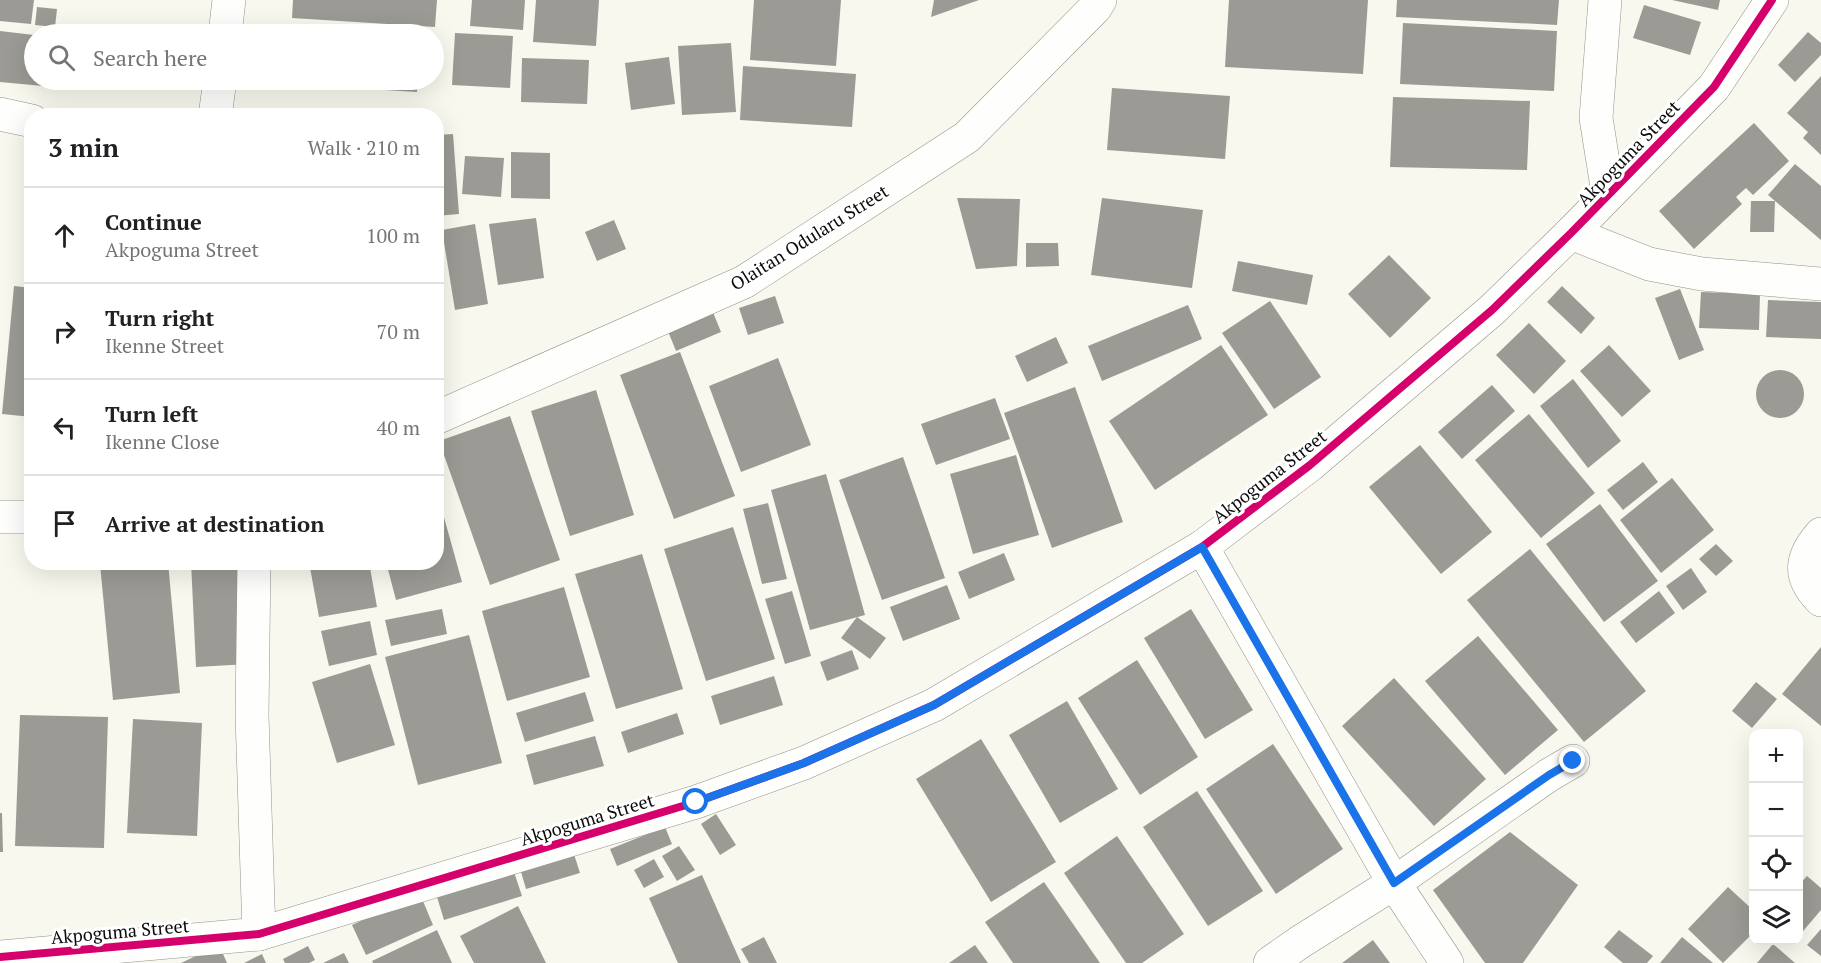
<!DOCTYPE html>
<meta charset="utf-8">
<style>
:root{--surface:#fff;--page:#f2f2f2;--text:#202124;--muted:#757577;--line:#e0e0e0}
body{margin:0;font-family:"PT Serif",serif;background:var(--page);color:var(--text)}
.controls{position:absolute;right:18px;bottom:18px;display:grid;overflow:hidden;border-radius:12px;box-shadow:0 6px 24px #0002}
.controls button{width:54px;height:54px;display:grid;place-items:center;padding:0;border:0;border-bottom:2px solid var(--line);background:var(--surface);color:var(--text);font:30px sans-serif}
.stop{position:absolute;width:18px;height:18px;margin:-14px;border:4px solid #1a73e8;border-radius:50%;background:#fff}
.stop.end{background:#1a73e8;border-color:#fff;box-shadow:0 2px 6px #0008}
.list{margin:0;padding:0;list-style:none}
h2{display:flex;justify-content:space-between;align-items:center;height:78px;margin:0;padding:0 24px;font-size:26px}
h2 small{font-size:20px;font-weight:400;color:var(--muted)}
.list li{display:grid;grid-template-columns:39px 1fr auto;gap:18px;align-items:center;box-sizing:border-box;height:96px;padding:0 24px;border-top:2px solid var(--line)}
.list b{display:block;font-size:22px;white-space:nowrap}
.list p{margin:0;font-size:20px;white-space:nowrap;color:var(--muted)}
.list em{font-size:20px;font-style:normal;color:var(--muted)}
.icon{flex:none;width:33px;height:33px;fill:none;stroke:currentColor;stroke-width:2;stroke-linecap:round;stroke-linejoin:round}
.map{position:relative;flex:none;width:1821px;height:963px;overflow:hidden}
.search{position:absolute;background:var(--surface);box-shadow:0 6px 24px #0002;left:24px;top:24px;width:420px;height:66px;display:flex;align-items:center;gap:15px;box-sizing:border-box;padding:0 21px;border-radius:33px;color:var(--muted);font-size:22px}
.panel{position:absolute;background:var(--surface);box-shadow:0 6px 24px #0002;left:24px;top:108px;width:420px;height:462px;border-radius:24px}
.map>svg:first-child{display:block}
.building{fill:#9c9a94}
.lines{fill:none;stroke-linecap:round;stroke-linejoin:round}
.minor-casing{stroke:#92928d;stroke-width:34}
.minor{stroke:#fefefc;stroke-width:33}
.cycleway-casing{stroke:#fff;stroke-width:11}
.cycleway{stroke:#d6006c;stroke-width:8}
.route{stroke:#1a73e8;stroke-width:8}
.labels{text-anchor:middle;dominant-baseline:central;stroke-width:6;stroke-linejoin:round;paint-order:stroke}
.street-label{font-size:18px;fill:#0b0b0b;stroke:#fff}
</style>
<div class="map">
<svg width="1821" height="963" viewBox="0 0 1821 963">
<rect width="100%" height="100%" fill="#f9f8ee"/>
<g class="building">
<path d="M0 0H34L31 24 0 21Z"/>
<path d="M293 0H437L435 27 292 18Z"/>
<path d="M472 0H525L523 30 470 26Z"/>
<path d="M536 0H599L596 46 533 42Z"/>
<path d="M754 0H841L836 66 750 60Z"/>
<path d="M934 0H979L931 17Z"/>
<path d="M1229 0H1368L1363 74 1225 67Z"/>
<path d="M1397 0H1559L1557 25 1396 17Z"/>
<path d="M1672 0H1720L1718 10Z"/>
<path d="M1644 5 1701 22 1690 55 1633 38Z"/>
<path d="M37 7 57 9 55 27 35 25Z"/>
<path d="M1403 23 1557 31 1554 91 1400 84Z"/>
<path d="M292 27 379 33V34H292Z"/>
<path d="M0 31 34 35V80H44L43 86 0 82Z"/>
<path d="M1808 32 1821 43V55L1795 82 1778 65Z"/>
<path d="M455 33 513 36 510 88 452 85Z"/>
<path d="M731 43 736 112 682 115 678 46Z"/>
<path d="M669 57 675 104 631 110 625 63Z"/>
<path d="M522 58 589 60 587 104 521 102Z"/>
<path d="M743 66 856 74 852 127 740 120Z"/>
<path d="M1821 76V155L1803 138 1808 132 1787 113Z"/>
<path d="M288 80H418L417 92 288 84Z"/>
<path d="M1112 88 1230 96 1225 159 1107 150Z"/>
<path d="M1393 97 1530 101 1527 170 1390 167Z"/>
<path d="M1754 123 1789 161 1753 195 1746 188 1736 197 1742 204 1694 249 1659 211Z"/>
<path d="M453 134 459 214 436 216V135Z"/>
<path d="M511 152 550 153V199L511 198Z"/>
<path d="M465 156 504 158 501 197 462 194Z"/>
<path d="M1795 164 1821 186V240L1768 195Z"/>
<path d="M957 198 1020 199 1017 266 976 269Z"/>
<path d="M1102 198 1203 210 1192 288 1091 275Z"/>
<path d="M1751 201H1775L1774 232H1750Z"/>
<path d="M536 218 544 278 498 285 489 224Z"/>
<path d="M614 220 626 249 597 261 585 232Z"/>
<path d="M475 224 488 304 455 310 442 230Z"/>
<path d="M1026 243H1058L1059 266 1026 267Z"/>
<path d="M1389 255 1431 298 1390 338 1348 294Z"/>
<path d="M1238 261 1313 275 1307 305 1232 291Z"/>
<path d="M14 286 32 288V417L2 414Z"/>
<path d="M1562 286 1595 318 1581 334 1547 302Z"/>
<path d="M1680 289 1704 350 1679 360 1655 298Z"/>
<path d="M1701 292 1760 294 1759 330 1699 328Z"/>
<path d="M775 296 784 323 748 335 739 308Z"/>
<path d="M708 300 721 332 676 351 663 319Z"/>
<path d="M1768 300 1821 302V339L1766 337Z"/>
<path d="M1270 301 1321 377 1274 409 1222 333Z"/>
<path d="M1188 305 1202 339 1102 381 1088 346Z"/>
<path d="M1529 323 1566 361 1534 394 1496 355Z"/>
<path d="M1056 337 1068 363 1027 382 1015 356Z"/>
<path d="M1221 345 1268 415 1155 490 1109 421Z"/>
<path d="M1609 345 1651 391 1622 417 1580 371Z"/>
<path d="M680 352 735 496 674 519 620 375Z"/>
<path d="M778 358 811 445 741 472 709 386Z"/>
<circle cx="1780" cy="394" r="24"/>
<path d="M1573 379 1621 441 1588 468 1540 406Z"/>
<path d="M1492 385 1515 411 1462 459 1438 432Z"/>
<path d="M1075 387 1123 522 1052 548 1004 413Z"/>
<path d="M596 390 634 515 570 536 531 411Z"/>
<path d="M995 398 1010 439 936 465 921 424Z"/>
<path d="M1529 414 1595 493 1541 538 1475 460Z"/>
<path d="M510 416 560 560 490 585 439 441Z"/>
<path d="M1420 445 1492 532 1441 574 1369 487Z"/>
<path d="M1016 455 1039 535 973 554 950 474Z"/>
<path d="M903 457 945 578 882 600 839 480Z"/>
<path d="M1643 462 1658 482 1623 510 1607 490Z"/>
<path d="M826 474 865 615 810 630 771 490Z"/>
<path d="M1672 478 1714 530 1661 573 1620 520Z"/>
<path d="M437 492 462 582 396 600 386 562H436Z"/>
<path d="M768 503 787 579 762 584 743 509Z"/>
<path d="M1600 504 1658 581 1604 622 1546 544Z"/>
<path d="M733 527 775 659 706 681 664 549Z"/>
<path d="M1716 544 1733 561 1716 576 1699 559Z"/>
<path d="M1530 549 1646 691 1584 742 1467 600Z"/>
<path d="M1004 553 1015 580 969 599 958 572Z"/>
<path d="M642 554 683 689 616 709 575 574Z"/>
<path d="M110 562H168L180 693 113 700 100 564Z"/>
<path d="M191 562H244L249 664 196 667Z"/>
<path d="M309 562H369L377 607 319 617Z"/>
<path d="M1691 568 1707 592 1683 610 1666 586Z"/>
<path d="M947 585 960 619 903 641 890 607Z"/>
<path d="M564 587 590 677 507 701 482 611Z"/>
<path d="M792 591 811 656 785 664 765 599Z"/>
<path d="M1659 591 1675 613 1636 643 1620 622Z"/>
<path d="M442 609 447 634 391 646 385 620Z"/>
<path d="M1191 609 1253 710 1205 739 1144 638Z"/>
<path d="M857 617 886 638 870 659 841 638Z"/>
<path d="M370 621 377 655 329 666 321 631Z"/>
<path d="M469 635 502 763 418 785 385 657Z"/>
<path d="M1478 636 1558 730 1505 775 1425 681Z"/>
<path d="M1821 647V726L1782 694Z"/>
<path d="M852 650 859 669 827 681 820 662Z"/>
<path d="M1137 660 1198 757 1140 795 1078 698Z"/>
<path d="M370 664 395 745 337 763 312 682Z"/>
<path d="M774 676 783 705 720 725 711 696Z"/>
<path d="M1394 678 1486 779 1434 826 1342 726Z"/>
<path d="M1756 682 1777 699 1752 728 1732 711Z"/>
<path d="M585 692 594 721 525 742 516 713Z"/>
<path d="M1067 701 1118 789 1060 823 1009 735Z"/>
<path d="M677 713 684 734 628 753 621 732Z"/>
<path d="M20 715 108 717 104 848 15 846Z"/>
<path d="M133 719 202 723 197 836 127 833Z"/>
<path d="M595 736 604 766 534 785 526 755Z"/>
<path d="M981 739 1056 862 991 902 916 779Z"/>
<path d="M1273 744 1343 849 1276 894 1206 789Z"/>
<path d="M1197 791 1263 891 1208 926 1143 827Z"/>
<path d="M0 813H2L3 852H0Z"/>
<path d="M716 814 736 845 720 855 701 824Z"/>
<path d="M665 827 672 844 617 866 610 849Z"/>
<path d="M1510 832 1578 885 1523 963H1485L1433 890Z"/>
<path d="M1117 836 1184 934 1142 963H1126L1064 873Z"/>
<path d="M679 846 695 870 677 881 662 856Z"/>
<path d="M572 848 580 873 526 889 519 865Z"/>
<path d="M654 859 664 877 644 888 634 870Z"/>
<path d="M511 863 522 896 444 920 434 887Z"/>
<path d="M702 875 741 963H678L649 898Z"/>
<path d="M1807 876 1821 888V910L1798 937V886Z"/>
<path d="M1044 882 1100 963H1013L985 922Z"/>
<path d="M1728 887 1754 911V932L1723 963 1688 929Z"/>
<path d="M420 894 433 925 366 955 352 925Z"/>
<path d="M518 906 546 963H474L460 936Z"/>
<path d="M1821 929V956L1807 945Z"/>
<path d="M437 930 452 963H373L372 961Z"/>
<path d="M1619 930 1653 956 1647 963H1623L1604 947Z"/>
<path d="M764 937 777 963H749L741 949Z"/>
<path d="M1682 937 1713 963H1660Z"/>
<path d="M1373 940 1390 963H1342Z"/>
<path d="M1773 944 1795 963H1757Z"/>
<path d="M219 945 227 963H181Z"/>
<path d="M975 945 988 963H949Z"/>
<path d="M308 946 315 960 309 963H285L283 959Z"/>
<path d="M344 953 349 963H323Z"/>
<path d="M262 954 266 963H244Z"/>
</g>
<g class="lines">
<g class="minor-casing">
<g id="minor">
<path d="M1605 0 1596 118 1608 193"/>
<path d="M225 34 229 0"/>
<path d="M0 114 32 121"/>
<path d="M215 116 220 80"/>
<path d="M1571 233 1649 264 1702 274 1821 284"/>
<path d="M436 418 744 282 967 137 1095 8 1100 0"/>
<path d="M0 517H32"/>
<path d="M1821 534C1800 558 1798 577 1821 600"/>
<path d="M1202 547 1394 883 1447 963"/>
<path d="M254 562 252 715 259 934"/>
<path d="M0 957 259 934 696 802 804 763 934 705 1202 547 1310 465 1492 310 1571 233 1714 87 1772 0"/>
<path d="M1270 963 1300 942 1394 883 1549 775 1573 761"/>
</g>
</g>
<use href="#minor" class="minor"/>
<g class="cycleway-casing">
<path id="cycleway" d="M0 957 259 934 696 802 804 763 934 705 1202 547 1310 465 1492 310 1571 233 1714 87 1772 0"/>
</g>
<use href="#cycleway" class="cycleway"/>
</g>
<g class="lines">
<path class="route" d="M696 802 804 763 934 705 1202 547 1394 883 1549 775 1573 761"/>
</g>
<g class="labels">
<g class="street-label">
<text transform="translate(1628 153) rotate(-46)">Akpoguma Street</text>
<text transform="translate(809 237) rotate(-32)">Olaitan Odularu Street</text>
<text transform="translate(1269 476) rotate(-38)">Akpoguma Street</text>
<text transform="translate(587 819) rotate(-17)">Akpoguma Street</text>
<text transform="translate(120 931) rotate(-5)">Akpoguma Street</text>
</g>
</g>
</svg>
<div class="controls">
<button>+</button>
<button>−</button>
<button><svg class="icon" aria-label="locate" viewBox="0 0 24 24"><circle cx="12" cy="12" r="6"/><path d="M12 2v4M12 18v4M2 12h4M18 12h4"/></svg></button>
<button><svg class="icon" aria-label="layers" viewBox="0 0 24 24"><path d="M12 4l9 5-9 5-9-5zM3 14l9 5 9-5"/></svg></button>
</div>
<div class="stop" style="left:696px;top:802px"></div>
<div class="stop end" style="left:1573px;top:761px"></div>
<div class="search"><svg class="icon" aria-label="search" viewBox="0 0 24 24"><circle cx="10" cy="10" r="6"/><path d="M15 15l6 6"/></svg>Search here</div>
<section class="panel">
<h2>3 min<small>Walk · 210 m</small></h2>
<ul class="list">
<li><svg class="icon" aria-label="ahead" viewBox="0 0 24 24"><path d="M12 20V5M6 11l6-6 6 6"/></svg><div><b>Continue</b><p>Akpoguma Street</p></div><em>100 m</em></li>
<li><svg class="icon" aria-label="right" viewBox="0 0 24 24"><path d="M7 20v-9h11M14 6l5 5-5 5"/></svg><div><b>Turn right</b><p>Ikenne Street</p></div><em>70 m</em></li>
<li><svg class="icon" aria-label="left" viewBox="0 0 24 24"><path d="M17 20v-9H6M10 6l-5 5 5 5"/></svg><div><b>Turn left</b><p>Ikenne Close</p></div><em>40 m</em></li>
<li><svg class="icon" aria-label="arrive" viewBox="0 0 24 24"><path d="M6 21V4h12l-3 4 3 4H6"/></svg><div><b>Arrive at destination</b></div></li>
</ul>
</section>
</div>
